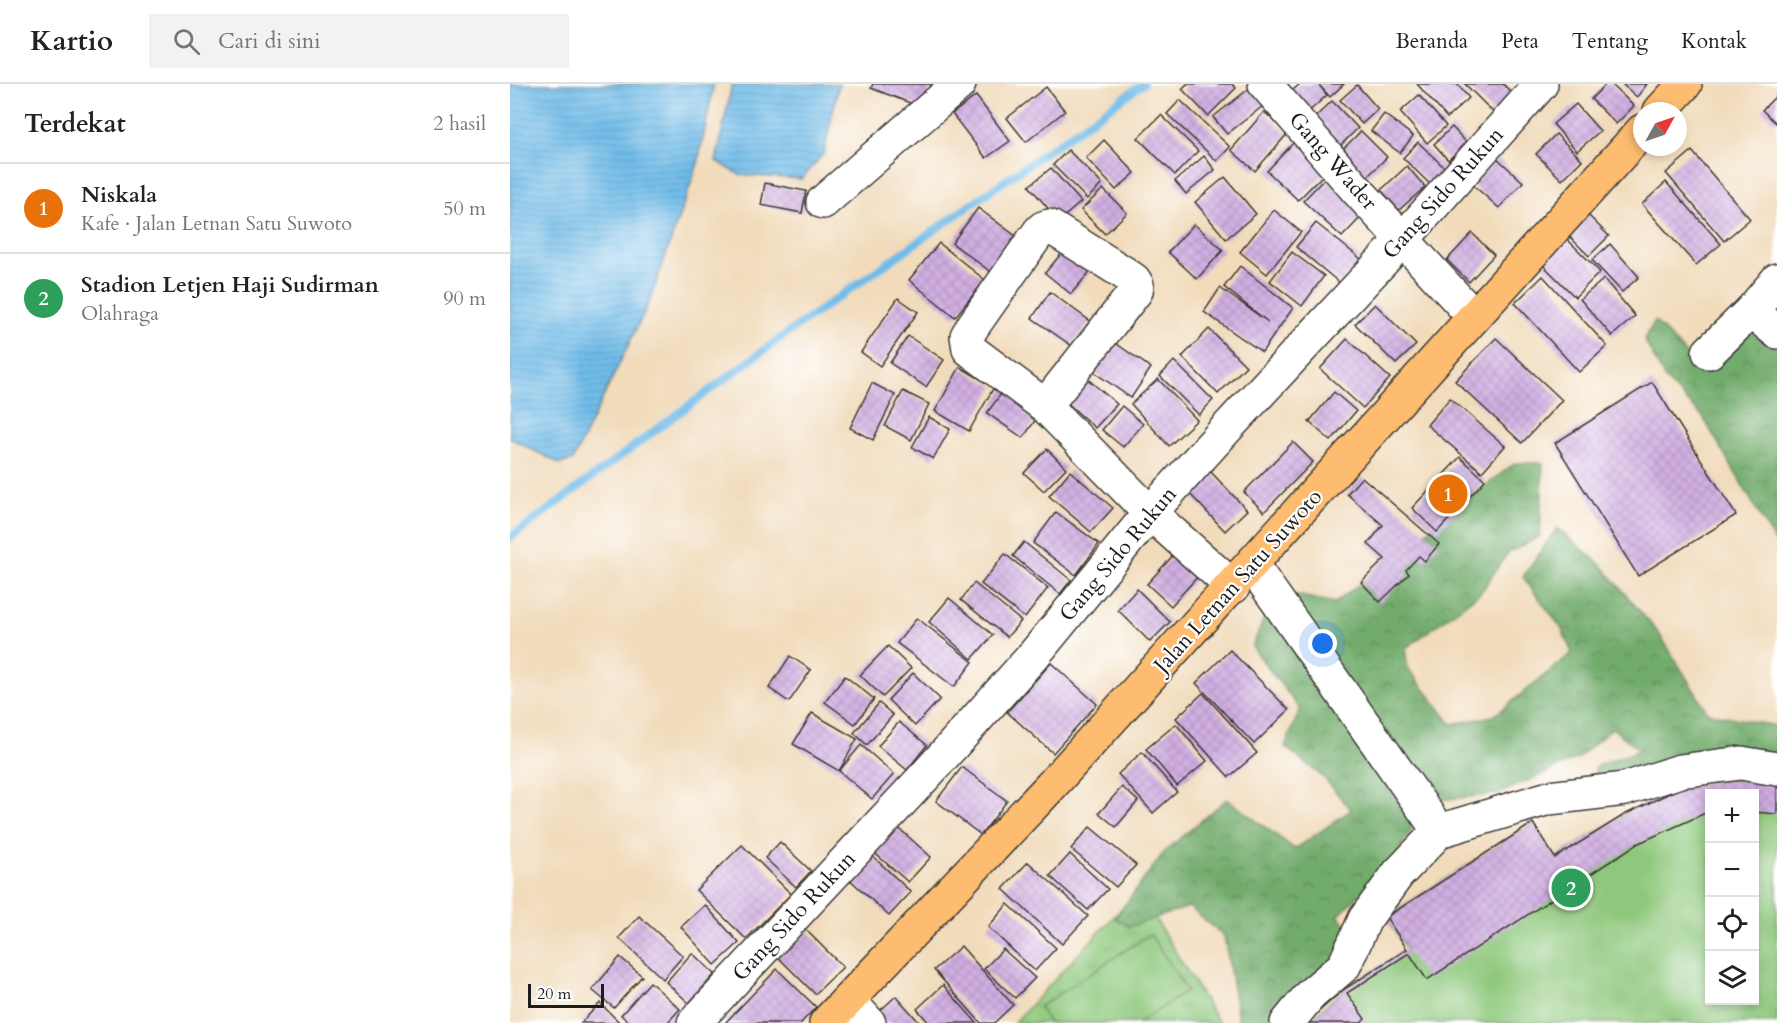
<!DOCTYPE html>
<html lang="id">
<meta charset="utf-8">
<style>
:root{--surface:#fff;--page:#f2f2f2;--text:#222;--muted:#767676;--line:#e0e0e0;--accent:#1f6fb2}
body{margin:0;font-family:Cardo,serif;background:var(--page);color:var(--text)}
.controls{position:absolute;right:18px;bottom:18px;display:grid;overflow:hidden;border-radius:0px;box-shadow:0 3px 9px #0003}
.controls button{width:54px;height:54px;display:grid;place-items:center;padding:0;border:0;border-bottom:2px solid var(--line);background:var(--surface);color:var(--text);font:30px sans-serif}
.compass{position:absolute;left:1123px;top:18px;width:54px;height:54px;border-radius:50%;background:var(--surface);box-shadow:0 3px 9px #0003;rotate:50deg}
.scale{position:absolute;left:18px;bottom:15px;width:76px;box-sizing:border-box;padding-left:6px;border:3px solid #1c1c1c;border-top:0;font-size:16px;line-height:21px;white-space:nowrap;color:#1c1c1c;-webkit-text-stroke:4px #fff;paint-order:stroke}
.you{position:absolute;left:813px;top:560px;width:21px;height:21px;margin:-15px;border:4px solid #fff;border-radius:50%;background:#1a73e8;box-shadow:0 0 0 9px #1a73e833}
.badge{display:grid;place-items:center;width:39px;height:39px;border-radius:50%;background:var(--accent);color:#fff;font-size:20px;font-weight:700}
.pin{position:absolute;translate:-50% -50%;border:3px solid #fff;box-shadow:0 2px 6px #0006}
.list{margin:0;padding:0;list-style:none}
h2{display:flex;justify-content:space-between;align-items:center;height:78px;margin:0;padding:0 24px;font-size:26px}
h2 small{font-size:20px;font-weight:400;color:var(--muted)}
.list li{display:grid;grid-template-columns:39px 1fr auto;gap:18px;align-items:center;box-sizing:border-box;height:90px;padding:0 24px;border-top:2px solid var(--line)}
.list b{display:block;font-size:22px;white-space:nowrap}
.list p{margin:0;font-size:20px;white-space:nowrap;color:var(--muted)}
.list em{font-size:20px;font-style:normal;color:var(--muted)}
.icon{flex:none;width:33px;height:33px;fill:none;stroke:currentColor;stroke-width:2;stroke-linecap:round;stroke-linejoin:round}
.map{position:relative;flex:none;width:1267px;height:939px;overflow:hidden}
header{display:flex;align-items:center;gap:36px;box-sizing:border-box;height:84px;padding:0 30px;background:var(--surface);border-bottom:2px solid var(--line)}
header strong{font-size:28px}
nav{display:flex;gap:33px;margin-inline-start:auto;font-size:21px}
.search{width:420px;height:54px;background:var(--page);display:flex;align-items:center;gap:15px;box-sizing:border-box;padding:0 21px;border-radius:0px;color:var(--muted);font-size:22px}
main{display:flex}
aside{flex:1;background:var(--surface)}
.map>svg:first-child{display:block}
.grass{fill:url(#grass-tufts);stroke:#55724c;stroke-width:1.5}
.forest{fill:url(#forest-crowns);stroke:#476444;stroke-width:1.5}
.park{fill:#8ec87c;stroke:#55724c;stroke-width:1.5;fill-rule:evenodd}
.water{fill:url(#water-rules);stroke:#466c82;stroke-width:1.5}
.lines{fill:none;stroke-linecap:round;stroke-linejoin:round}
.stream{stroke:#6fbce9;stroke-width:8}
.building{fill:url(#building-cross-hatch)}
.minor-casing{stroke:#3c3934;stroke-width:36}
.major-casing{stroke:#3c3934;stroke-width:36}
.path{stroke:#3c3934;stroke-width:4;stroke-dasharray:1.5 4.5;stroke-linecap:butt}
.minor{stroke:#fff;stroke-width:33}
.major{stroke:#fdbc6f;stroke-width:33}
.labels{text-anchor:middle;dominant-baseline:central;stroke-width:4.5;stroke-linejoin:round;paint-order:stroke}
.street-label{font-size:22px;fill:#1c1c1c;stroke:#fff}
</style>
<header>
<strong>Kartio</strong>
<div class="search"><svg class="icon" aria-label="search" viewBox="0 0 24 24"><circle cx="10" cy="10" r="6"/><path d="M15 15l6 6"/></svg>Cari di sini</div>
<nav><a>Beranda</a><a>Peta</a><a>Tentang</a><a>Kontak</a></nav>
</header>
<main>
<aside>
<h2>Terdekat<small>2 hasil</small></h2>
<ul class="list">
<li><span class="badge" style="background:#e8710a">1</span><div><b>Niskala</b><p>Kafe · Jalan Letnan Satu Suwoto</p></div><em>50 m</em></li>
<li><span class="badge" style="background:#2e9e5b">2</span><div><b>Stadion Letjen Haji Sudirman</b><p>Olahraga</p></div><em>90 m</em></li>
</ul>
</aside>
<div class="map">
<svg width="1267" height="939" viewBox="0 0 1267 939">
<defs>
<pattern id="grass-tufts" width="24" height="20" patternUnits="userSpaceOnUse" patternTransform="scale(1.5)"><rect width="24" height="20" fill="#8ec87c"/><path d="M3 7l-1-3M5 7V3M7 7l1-3M15 17l-1-3M17 17v-4M19 17l1-3" fill="none" stroke="#7aab6b"/></pattern>
<pattern id="forest-crowns" width="20" height="18" patternUnits="userSpaceOnUse" patternTransform="scale(1.5)"><rect width="20" height="18" fill="#72ac6c"/><path d="M2 6a3 3 0 1 1 6 0M12 15a3 3 0 1 1 6 0" fill="none" stroke="#5d8b58"/></pattern>
<pattern id="water-rules" width="6" height="5" patternUnits="userSpaceOnUse" patternTransform="scale(1.5)"><rect width="6" height="5" fill="#6fbce9"/><path d="M0 2.5h6" fill="none" stroke="#60a1c7"/></pattern>
<pattern id="building-cross-hatch" width="8" height="8" patternUnits="userSpaceOnUse" patternTransform="scale(1.5)"><rect width="8" height="8" fill="#d1afe2"/><path d="M0 0l8 8M0 8l8-8" fill="none" stroke="#b396c1"/></pattern>
</defs>
<rect width="100%" height="100%" fill="#fff"/>
<filter id="ink" filterUnits="userSpaceOnUse"><feTurbulence type="fractalNoise" baseFrequency=".0167" numOctaves="2"/><feDisplacementMap in="SourceGraphic" scale="12" xChannelSelector="R" yChannelSelector="G"/><feConvolveMatrix kernelMatrix="1 2 1 2 8 2 1 2 1" color-interpolation-filters="sRGB"/></filter>
<filter id="wash" filterUnits="userSpaceOnUse"><feTurbulence type="fractalNoise" baseFrequency=".008" numOctaves="4" result="noise"/><feDisplacementMap in="SourceGraphic" scale="24" xChannelSelector="R" yChannelSelector="G"/><feGaussianBlur stdDeviation="1.35" result="paint"/><feColorMatrix in="noise" values="0 0 0 0 0 0 0 0 0 0 0 0 0 0 0 0 0 1.4 0 .05"/><feComposite in="paint" operator="in"/></filter>
<g filter="url(#wash)">
<rect width="100%" height="100%" fill="#f1dbbb"/>
<path class="grass" d="M628 807 709 939H504Z"/>
<g class="forest">
<path d="M1145 237 1179 273 1191 282 1235 246 1267 264V461L1193 333 1155 295 1134 255Z"/>
<path d="M1005 379H1033L1030 452 997 470 971 508 895 565 898 584 941 640 984 632 1062 569 1052 545 1013 493 1047 444 1092 482 1150 551 1198 629 1267 642V690L1082 703 1086 682 1130 666 1102 644 1068 674 988 710 918 717 883 777 828 832 859 865 853 886 825 903 780 939H729L714 852 679 823 619 843 605 834 655 767 717 715 785 765 841 726 814 694 775 663 790 625 742 563 766 507 825 519Z"/>
</g>
<g class="park">
<path d="M1235 694 1267 698V939H796L833 906 897 866 876 833 1023 739 1045 774 1114 731 1170 704ZM1200 710H1244V916H1200Z"/>
<path d="M640 850 677 907 628 939H539L529 923Z"/>
</g>
<g class="water">
<path d="M0 0H204L188 79 140 216 63 376 50 380 0 354Z"/>
<path d="M222 0H329L314 69 292 95 230 91 206 77Z"/>
</g>
<g class="lines">
<path class="stream" d="M0 454 269 255 633 0"/>
</g>
<g id="blocks">
<g class="building">
<path d="M363 0H422L413 24 361 4Z"/>
<path d="M677 0H722L726 4 698 32 672 5Z"/>
<path d="M745 0 762 15 717 50 703 33Z"/>
<path d="M790 0H834L820 13 809 1 817 11 793 33 775 13Z"/>
<path d="M907 0H947L959 14 937 34Z"/>
<path d="M955 0H993L1005 12 986 31Z"/>
<path d="M1096 0H1101L1124 22 1106 40 1081 15Z"/>
<path d="M1112 0H1137L1127 13Z"/>
<path d="M847 1 868 25 852 40 830 16Z"/>
<path d="M536 3 555 27 516 58 497 34Z"/>
<path d="M909 11 936 42 917 59 890 28Z"/>
<path d="M1267 11V40L1252 26Z"/>
<path d="M466 12 500 57 476 74 442 30Z"/>
<path d="M670 16 720 63 707 77 657 30Z"/>
<path d="M822 17 848 44 826 66 800 38Z"/>
<path d="M1066 20 1090 47 1067 67 1043 40Z"/>
<path d="M754 28 778 49 745 87 721 66Z"/>
<path d="M874 30 903 52 890 69 861 47Z"/>
<path d="M651 31 688 67 665 91 628 54Z"/>
<path d="M942 43 957 59 938 76 924 60Z"/>
<path d="M851 47 877 73 853 97 827 71Z"/>
<path d="M1046 50 1072 76 1052 96 1026 70Z"/>
<path d="M594 56 625 89 606 106 576 74Z"/>
<path d="M786 56 818 86 788 116 757 87Z"/>
<path d="M908 58 937 86 922 102 893 74Z"/>
<path d="M558 66 592 100 577 115 543 81Z"/>
<path d="M1182 67 1240 135 1214 157 1156 89Z"/>
<path d="M694 72 705 86 676 110 665 97Z"/>
<path d="M987 74 1013 98 989 124 963 101Z"/>
<path d="M897 82 915 103 889 126 871 106Z"/>
<path d="M541 84 571 118 549 137 519 102Z"/>
<path d="M715 93 746 130 716 155 685 118Z"/>
<path d="M815 94 854 130 832 153 793 117Z"/>
<path d="M1156 98 1211 160 1186 181 1132 120Z"/>
<path d="M255 99 296 107 292 129 251 121Z"/>
<path d="M593 105 617 129 595 150 571 126Z"/>
<path d="M468 124 507 153 481 188 442 159Z"/>
<path d="M764 126 791 148 757 190 730 168Z"/>
<path d="M1073 126 1099 152 1079 172 1053 146Z"/>
<path d="M806 139 851 175 831 200 786 163Z"/>
<path d="M684 140 713 166 687 195 658 168Z"/>
<path d="M962 149 984 171 959 198 937 176Z"/>
<path d="M1057 155 1090 188 1065 213 1032 180Z"/>
<path d="M429 159 475 196 445 233 399 196Z"/>
<path d="M1100 160 1129 193 1112 208 1082 176Z"/>
<path d="M557 163 583 184 561 210 535 189Z"/>
<path d="M782 168 814 192 792 222 760 197Z"/>
<path d="M730 182 783 224 752 268 694 228 710 204 758 238 714 203Z"/>
<path d="M1033 192 1097 262 1069 288 1005 219Z"/>
<path d="M1094 195 1125 232 1102 252 1070 215Z"/>
<path d="M540 208 580 237 562 262 522 234Z"/>
<path d="M388 214 408 228 370 282 351 268Z"/>
<path d="M865 220 906 261 886 280 845 240Z"/>
<path d="M699 245 736 282 708 310 672 273Z"/>
<path d="M398 252 434 276 416 303 380 279Z"/>
<path d="M986 254 1052 316 1012 359 945 297Z"/>
<path d="M837 255 880 294 853 324 810 285Z"/>
<path d="M604 258 641 284 621 314 584 288Z"/>
<path d="M664 277 703 316 689 331 650 292Z"/>
<path d="M450 283 484 303 459 347 425 327Z"/>
<path d="M574 292 607 320 585 344 553 315Z"/>
<path d="M648 295 687 336 659 362 621 320Z"/>
<path d="M1142 298 1226 431 1128 492 1045 359Z"/>
<path d="M362 299 385 311 363 356 340 344Z"/>
<path d="M496 303 531 328 513 354 477 329Z"/>
<path d="M393 307 419 320 401 356 375 342Z"/>
<path d="M824 308 846 327 821 357 799 338Z"/>
<path d="M940 314 995 362 972 388 917 341Z"/>
<path d="M612 322 633 340 613 363 592 346Z"/>
<path d="M419 333 440 345 423 375 402 363Z"/>
<path d="M783 358 803 378 754 428 734 408Z"/>
<path d="M537 365 556 384 534 407 514 389Z"/>
<path d="M950 373 975 396 927 448 902 424Z"/>
<path d="M560 387 603 424 581 448 539 412Z"/>
<path d="M700 387 737 426 715 447 678 408Z"/>
<path d="M852 393 929 460 915 477 909 472 896 486 899 490 870 518 851 498 875 475 858 460 873 441 837 410Z"/>
<path d="M546 428 589 460 566 491 523 459Z"/>
<path d="M514 458 561 496 550 510 503 472Z"/>
<path d="M667 467 691 489 661 522 637 500Z"/>
<path d="M495 470 538 504 515 534 471 500Z"/>
<path d="M464 499 511 537 497 553 451 516Z"/>
<path d="M627 505 660 538 640 558 608 526Z"/>
<path d="M439 514 483 551 462 575 419 538Z"/>
<path d="M407 534 463 578 444 603 387 559Z"/>
<path d="M378 562 401 584 373 613 350 591Z"/>
<path d="M720 566 779 626 744 660 686 599Z"/>
<path d="M280 572 301 586 279 618 259 604Z"/>
<path d="M541 579 587 620 543 669 497 628Z"/>
<path d="M403 589 430 615 405 642 378 616Z"/>
<path d="M335 592 364 615 345 640 315 618Z"/>
<path d="M693 609 747 669 719 693 666 634Z"/>
<path d="M369 619 383 631 357 661 344 649Z"/>
<path d="M302 629 347 655 329 687 283 660Z"/>
<path d="M389 638 417 661 397 686 368 662Z"/>
<path d="M666 640 697 677 667 702 636 665Z"/>
<path d="M351 661 384 690 362 715 329 687Z"/>
<path d="M632 668 667 708 643 729 608 690Z"/>
<path d="M452 683 497 717 471 751 426 717Z"/>
<path d="M1235 694 1267 698V730L1244 728V710H1200V727L1127 760 917 896 899 869 837 909 855 935 851 939H796L833 906 897 865 876 833 1023 739 1045 774 1114 731 1170 704Z"/>
<path d="M612 703 628 717 606 743 589 729Z"/>
<path d="M383 739 421 773 398 798 360 765Z"/>
<path d="M580 743 626 781 606 803 561 765Z"/>
<path d="M270 758 301 787 286 803 255 774Z"/>
<path d="M232 761 281 810 236 855 186 806Z"/>
<path d="M357 767 401 808 379 832 334 790Z"/>
<path d="M560 770 598 805 578 826 540 792Z"/>
<path d="M518 778 578 832 552 860 493 805Z"/>
<path d="M498 820 546 864 525 887 478 843Z"/>
<path d="M195 821 229 859 205 881 171 843Z"/>
<path d="M129 832 173 872 153 895 109 854Z"/>
<path d="M295 845 333 883 305 910 268 873Z"/>
<path d="M451 862 503 921 484 939H471L424 886Z"/>
<path d="M493 865 525 894 505 914 474 885Z"/>
<path d="M182 869 205 890 179 919 156 898Z"/>
<path d="M110 873 132 892 104 924 82 906Z"/>
<path d="M267 885 306 923 291 939H215Z"/>
<path d="M140 898 170 925 157 939H120L111 931Z"/>
<path d="M433 901 467 939H419L407 925Z"/>
<path d="M386 912 410 939H368L363 933Z"/>
<path d="M90 919 110 939H71Z"/>
</g>
</g>
</g>
<g filter="url(#ink)">
<use href="#blocks" fill-opacity="0" stroke="#3c3934" stroke-width="1.5"/>
<g class="lines">
<g class="minor-casing">
<g id="minor">
<path d="M755 0 846 105 964 233"/>
<path d="M313 118 449 0"/>
<path d="M1241 227 1267 196"/>
<path d="M1199 268 1241 227 1267 248"/>
<path d="M535 322 626 207 627 201 624 196 614 189 539 142 533 144 529 148 463 242 457 252 459 265 535 322 640 429 723 503"/>
<path d="M742 481 929 747"/>
<path d="M338 916 359 939"/>
<path d="M184 939 416 691 523 572 640 429 717 344 893 155 1031 0"/>
<path d="M777 939 800 911 834 882 855 835 888 790 929 747 1039 714 1115 705 1170 687 1231 679 1267 685"/>
</g>
</g>
<g class="major-casing">
<g id="major">
<path d="M1150 27 1175 0"/>
<path d="M316 939 540 703 1132 47"/>
</g>
</g>
<path class="path" d="M514 939V936"/>
<use href="#minor" class="minor"/>
<use href="#major" class="major"/>
</g>
</g>
<g class="labels">
<g class="street-label">
<text transform="translate(823 77) rotate(49)">Gang Wader</text>
<text transform="translate(933 109) rotate(-48)">Gang Sido Rukun</text>
<text transform="translate(608 470) rotate(-50)">Gang Sido Rukun</text>
<text transform="translate(728 497) rotate(-48)">Jalan Letnan Satu Suwoto</text>
<text transform="translate(284 832) rotate(-47)">Gang Sido Rukun</text>
</g>
</g>
</svg>
<div class="controls">
<button>+</button>
<button>−</button>
<button><svg class="icon" aria-label="locate" viewBox="0 0 24 24"><circle cx="12" cy="12" r="6"/><path d="M12 2v4M12 18v4M2 12h4M18 12h4"/></svg></button>
<button><svg class="icon" aria-label="layers" viewBox="0 0 24 24"><path d="M12 4l9 5-9 5-9-5zM3 14l9 5 9-5"/></svg></button>
</div>
<svg class="compass" viewBox="-18 -18 36 36"><path d="M0-13l5 13h-10z" fill="#e53935"/><path d="M0 13l5-13h-10z" fill="#767676"/></svg>
<div class="scale">20 m</div>
<div class="you"></div>
<div class="pin badge" style="left:938px;top:410px;background:#e8710a">1</div>
<div class="pin badge" style="left:1061px;top:804px;background:#2e9e5b">2</div>
</div>
</main>
